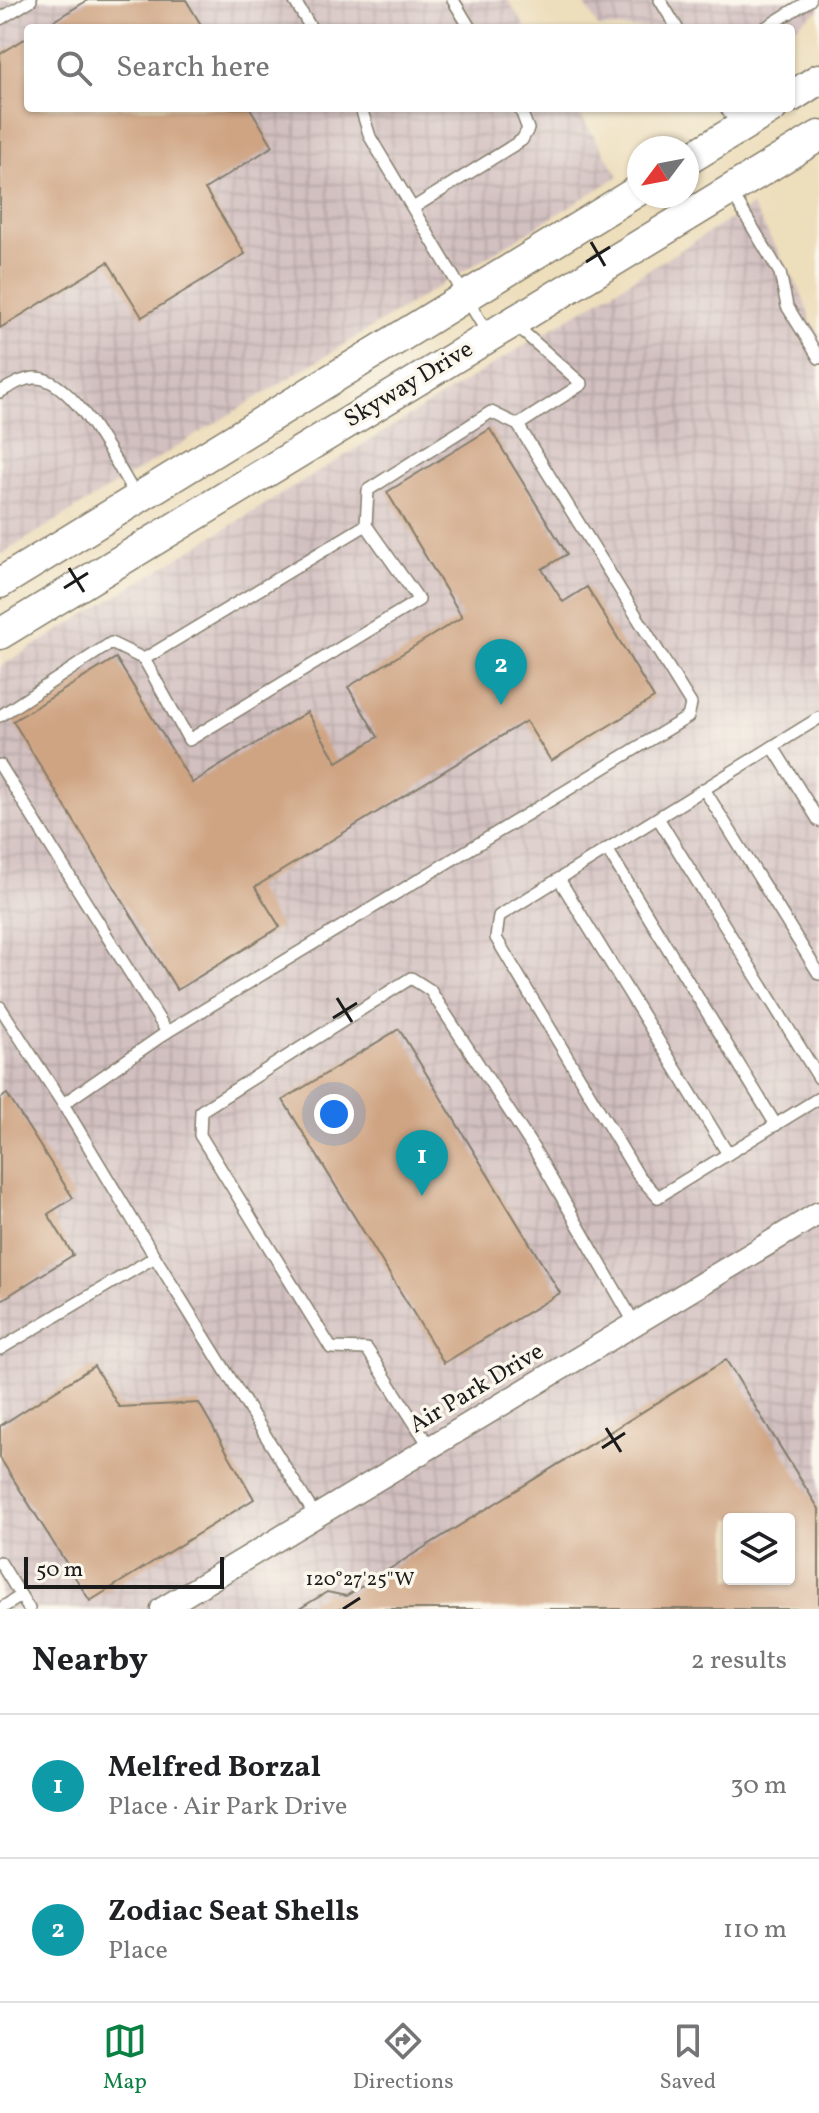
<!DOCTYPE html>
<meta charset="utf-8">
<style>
:root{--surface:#fff;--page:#f2f2f2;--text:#202124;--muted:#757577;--line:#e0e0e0;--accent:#0b8043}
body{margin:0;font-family:Vollkorn,serif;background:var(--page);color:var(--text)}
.controls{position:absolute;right:24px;bottom:24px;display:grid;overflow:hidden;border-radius:8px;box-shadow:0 2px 6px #0004}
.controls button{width:72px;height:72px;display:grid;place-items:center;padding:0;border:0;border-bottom:2px solid var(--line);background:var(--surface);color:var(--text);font:40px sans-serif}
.compass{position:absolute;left:627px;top:136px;width:72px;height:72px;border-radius:50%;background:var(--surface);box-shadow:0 2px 6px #0004;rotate:238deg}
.scale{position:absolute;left:24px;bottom:20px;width:200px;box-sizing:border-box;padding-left:8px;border:4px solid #1c1c1c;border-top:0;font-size:22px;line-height:28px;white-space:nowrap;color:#1c1c1c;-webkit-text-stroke:6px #fbf7ec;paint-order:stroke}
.you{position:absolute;left:334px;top:1114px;width:28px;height:28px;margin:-20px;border:6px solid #fff;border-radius:50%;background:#1a73e8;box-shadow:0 0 0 12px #1a73e833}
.badge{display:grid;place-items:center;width:52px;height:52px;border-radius:50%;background:var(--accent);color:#fff;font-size:26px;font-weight:700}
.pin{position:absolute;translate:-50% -66px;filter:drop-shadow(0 2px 4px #0008)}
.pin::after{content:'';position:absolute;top:42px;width:28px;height:24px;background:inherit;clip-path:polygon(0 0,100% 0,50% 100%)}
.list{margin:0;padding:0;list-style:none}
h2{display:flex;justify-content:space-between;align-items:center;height:104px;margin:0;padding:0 32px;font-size:34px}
h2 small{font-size:26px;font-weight:400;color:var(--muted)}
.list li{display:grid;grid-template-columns:52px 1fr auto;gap:24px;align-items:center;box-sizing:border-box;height:144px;padding:0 32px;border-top:2px solid var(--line)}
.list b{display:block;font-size:30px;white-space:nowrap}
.list p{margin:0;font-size:26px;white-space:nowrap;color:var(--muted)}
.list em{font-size:26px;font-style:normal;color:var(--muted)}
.icon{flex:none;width:44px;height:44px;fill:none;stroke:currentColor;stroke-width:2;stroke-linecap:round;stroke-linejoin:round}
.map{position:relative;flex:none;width:819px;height:1609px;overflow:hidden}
.search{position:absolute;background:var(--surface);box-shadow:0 2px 6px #0004;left:24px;right:24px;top:24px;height:88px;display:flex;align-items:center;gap:20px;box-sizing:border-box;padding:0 28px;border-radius:8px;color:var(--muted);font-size:30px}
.sheet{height:392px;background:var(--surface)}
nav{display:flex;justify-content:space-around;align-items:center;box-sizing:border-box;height:112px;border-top:2px solid var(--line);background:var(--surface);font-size:22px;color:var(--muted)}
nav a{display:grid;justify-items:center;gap:4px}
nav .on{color:var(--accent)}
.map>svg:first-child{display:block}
.industrial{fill:url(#industrial-grid);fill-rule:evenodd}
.building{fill:#cfa483;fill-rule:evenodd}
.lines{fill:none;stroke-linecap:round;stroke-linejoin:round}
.lane-casing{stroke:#847d6c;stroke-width:14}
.street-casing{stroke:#847d6c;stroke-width:25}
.secondary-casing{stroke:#847d6c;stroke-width:33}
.lane{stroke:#fff;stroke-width:11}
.street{stroke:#fff;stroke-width:22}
.secondary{stroke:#fff;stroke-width:30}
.ticks{fill:none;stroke:#1c1c1c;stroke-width:3}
.labels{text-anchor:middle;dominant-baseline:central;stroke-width:7;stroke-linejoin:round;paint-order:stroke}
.street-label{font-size:24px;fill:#1c1c1c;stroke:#fbf7ec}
.ticks-label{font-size:20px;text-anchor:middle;fill:#1c1c1c;stroke:#fbf7ec;stroke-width:7;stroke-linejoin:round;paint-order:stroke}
</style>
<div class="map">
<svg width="819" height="1609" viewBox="0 0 819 1609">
<defs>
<pattern id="industrial-grid" width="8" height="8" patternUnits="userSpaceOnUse" patternTransform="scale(2)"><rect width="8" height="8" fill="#d2bfc0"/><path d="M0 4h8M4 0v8" fill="none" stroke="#b4a4a4"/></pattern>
</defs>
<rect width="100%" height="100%" fill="#fbf7ec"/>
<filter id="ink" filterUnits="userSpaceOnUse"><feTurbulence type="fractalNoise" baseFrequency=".0125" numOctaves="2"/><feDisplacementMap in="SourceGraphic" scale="16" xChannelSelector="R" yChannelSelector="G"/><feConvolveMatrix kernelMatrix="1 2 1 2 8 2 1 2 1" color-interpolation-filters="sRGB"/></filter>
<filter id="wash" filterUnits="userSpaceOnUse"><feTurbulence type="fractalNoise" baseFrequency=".006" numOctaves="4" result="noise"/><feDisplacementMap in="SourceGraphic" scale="32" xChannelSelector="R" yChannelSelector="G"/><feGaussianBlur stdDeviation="1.8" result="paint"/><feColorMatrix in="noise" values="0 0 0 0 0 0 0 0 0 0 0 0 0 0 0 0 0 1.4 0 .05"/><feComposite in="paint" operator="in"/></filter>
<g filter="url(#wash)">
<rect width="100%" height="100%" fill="#eddebc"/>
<g class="industrial">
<path d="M0 0H508L526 28H28V108H576L619 176 0 555Z"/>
<path d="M582 0H819V10L791 29 599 28Z"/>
<path d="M752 206 800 290 811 321 819 334V1609H0V667ZM729 1519H789V1579H729Z"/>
</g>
<g id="blocks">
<g class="building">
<path d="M88 0H186L203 28H42Z"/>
<path d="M28 37V108H250L273 146 205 189 245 254 142 317 108 262 0 328V54Z"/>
<path d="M490 429 567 554 542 569 563 602 587 587 654 698 551 761 526 721 255 887 280 927 177 990 13 721 116 658 192 783 307 712 337 762 378 737 348 687 462 617 387 492Z"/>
<path d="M399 1029 560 1293 444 1363 283 1100Z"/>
<path d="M7 1094 73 1198 48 1214 73 1255 0 1301V1099Z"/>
<path d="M726 1360 819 1509V1609H299L327 1592 346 1596ZM729 1519H789V1579H729Z"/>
<path d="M94 1366 119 1407 199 1403 254 1499 90 1601 0 1458V1426Z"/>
</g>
</g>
</g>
<g filter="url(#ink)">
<use href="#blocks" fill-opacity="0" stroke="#847d6c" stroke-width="2"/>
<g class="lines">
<g class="lane-casing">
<g id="lane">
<path d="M294 0 311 28"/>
<path d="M453 0 470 28"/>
<path d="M660 0 677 28"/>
<path d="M0 19 31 0"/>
<path d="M765 28 810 0"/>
<path d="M361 108 370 137 489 336"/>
<path d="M726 108 739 128"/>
<path d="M730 190 780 273 787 306 819 358"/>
<path d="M413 208 522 140 528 129 520 108"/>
<path d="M513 323 582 384 518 425"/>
<path d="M0 392C11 386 21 379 34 378 73 375 117 466 136 496"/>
<path d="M144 659 189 740 419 600 366 525"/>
<path d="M0 716 111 643 144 659 366 525 368 490 491 412 518 425 691 704 688 717 167 1032 63 1104"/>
<path d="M819 718 499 916 496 938 638 1175 658 1197 819 1098"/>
<path d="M773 747 819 821"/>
<path d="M0 765 167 1032"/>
<path d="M704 789 819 974"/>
<path d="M658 818 819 1078"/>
<path d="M607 849 776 1125"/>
<path d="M559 879 728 1154"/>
<path d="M0 1007 63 1104 155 1257"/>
<path d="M0 1349 155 1257 316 1517"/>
<path d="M430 1447 367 1349 331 1348 200 1135 201 1111 411 978 430 990 534 1149 635 1324"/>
<path d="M0 1562 29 1609"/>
<path d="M0 1609 21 1596"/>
</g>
</g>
<g class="street-casing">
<path id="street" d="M162 1609 819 1213"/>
</g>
<g class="secondary-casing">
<g id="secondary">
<path d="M791 97 819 79"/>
<path d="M687 160 772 108"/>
<path d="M0 583 639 190"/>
<path d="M0 634 819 136"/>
</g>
</g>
<use href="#lane" class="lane"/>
<use href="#street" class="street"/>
<use href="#secondary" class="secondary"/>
</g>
</g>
<path class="ticks" d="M591 242 605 266M586 262 610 247M69 568 84 592M64 588 88 573M337 998 352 1022M333 1018 357 1003M606 1428 621 1452M602 1448 625 1433M343 1609 360 1598"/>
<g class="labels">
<g class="street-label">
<text transform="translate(409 385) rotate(-31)">Skyway Drive</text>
<text transform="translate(477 1389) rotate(-31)">Air Park Drive</text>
</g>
</g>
<g class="ticks-label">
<text x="360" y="1585">120°27'25"W</text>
</g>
</svg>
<div class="controls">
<button><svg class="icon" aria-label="layers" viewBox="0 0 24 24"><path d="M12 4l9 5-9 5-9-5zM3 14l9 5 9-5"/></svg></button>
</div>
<svg class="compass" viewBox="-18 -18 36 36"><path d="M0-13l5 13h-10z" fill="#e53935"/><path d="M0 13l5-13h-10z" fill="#757577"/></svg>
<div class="scale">50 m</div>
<div class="you"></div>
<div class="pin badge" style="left:422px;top:1196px;background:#0f9aa8">1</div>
<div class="pin badge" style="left:501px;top:705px;background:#0f9aa8">2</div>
<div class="search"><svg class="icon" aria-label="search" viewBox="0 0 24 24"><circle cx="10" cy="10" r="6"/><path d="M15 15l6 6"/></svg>Search here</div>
</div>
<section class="sheet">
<h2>Nearby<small>2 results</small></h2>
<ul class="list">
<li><span class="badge" style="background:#0f9aa8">1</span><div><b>Melfred Borzal</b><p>Place · Air Park Drive</p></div><em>30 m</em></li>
<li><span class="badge" style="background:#0f9aa8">2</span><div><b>Zodiac Seat Shells</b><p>Place</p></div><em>110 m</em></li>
</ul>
</section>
<nav>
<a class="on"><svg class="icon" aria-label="map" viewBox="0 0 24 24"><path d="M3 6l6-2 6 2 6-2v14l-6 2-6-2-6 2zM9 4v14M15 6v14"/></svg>Map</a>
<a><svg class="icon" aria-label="directions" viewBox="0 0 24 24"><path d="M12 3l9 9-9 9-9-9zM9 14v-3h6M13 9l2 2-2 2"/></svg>Directions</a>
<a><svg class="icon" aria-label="saved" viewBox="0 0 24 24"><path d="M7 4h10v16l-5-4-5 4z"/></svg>Saved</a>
</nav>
